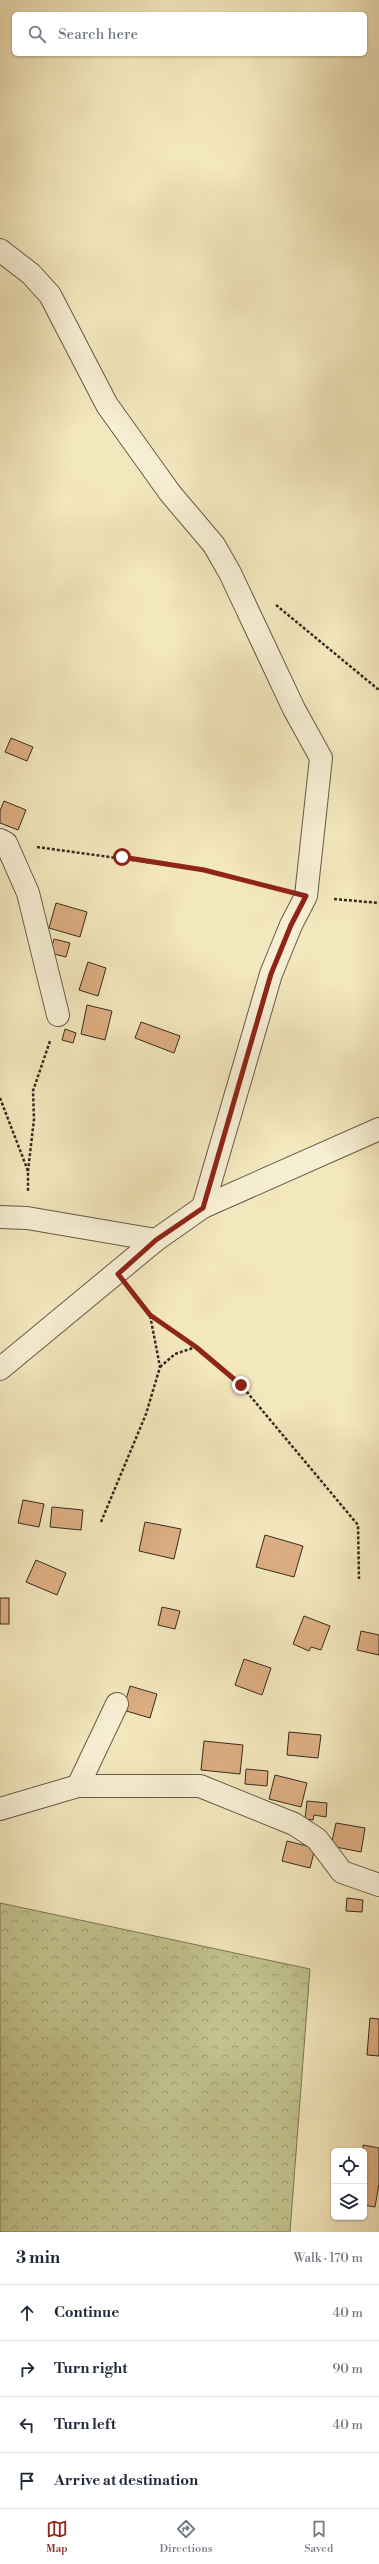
<!DOCTYPE html>
<meta charset="utf-8">
<style>
:root{--surface:#fff;--page:#f2f2f3;--text:#1f2937;--muted:#747a83;--line:#e0e1e3;--accent:#8f2418}
body{margin:0;font-family:"Libre Bodoni",serif;background:var(--page);color:var(--text)}
.controls{position:absolute;right:12px;bottom:12px;display:grid;overflow:hidden;border-radius:6px;box-shadow:0 1px 3px #0004}
.controls button{width:36px;height:36px;display:grid;place-items:center;padding:0;border:0;border-bottom:1px solid var(--line);background:var(--surface);color:var(--text);font:20px sans-serif}
.stop{position:absolute;width:12px;height:12px;margin:-9px;border:3px solid #8f2418;border-radius:50%;background:#fff}
.stop.end{background:#8f2418;border-color:#fff;box-shadow:0 1px 4px #0008}
.list{margin:0;padding:0;list-style:none}
h2{display:flex;justify-content:space-between;align-items:center;height:52px;margin:0;padding:0 16px;font-size:17px}
h2 small{font-size:13px;font-weight:400;color:var(--muted)}
.list li{display:grid;grid-template-columns:26px 1fr auto;gap:12px;align-items:center;box-sizing:border-box;height:56px;padding:0 16px;border-top:1px solid var(--line)}
.list b{display:block;font-size:15px;white-space:nowrap}
.list em{font-size:13px;font-style:normal;color:var(--muted)}
.icon{flex:none;width:22px;height:22px;fill:none;stroke:currentColor;stroke-width:2;stroke-linecap:round;stroke-linejoin:round}
.map{position:relative;flex:none;width:379px;height:2232px;overflow:hidden}
.search{position:absolute;background:var(--surface);box-shadow:0 1px 3px #0004;left:12px;right:12px;top:12px;height:44px;display:flex;align-items:center;gap:10px;box-sizing:border-box;padding:0 14px;border-radius:6px;color:var(--muted);font-size:15px}
.sheet{height:276px;background:var(--surface)}
nav{display:flex;justify-content:space-around;align-items:center;box-sizing:border-box;height:56px;border-top:1px solid var(--line);background:var(--surface);font-size:11px;color:var(--muted)}
nav a{display:grid;justify-items:center;gap:2px}
nav .on{color:var(--accent)}
.map>svg:first-child{display:block}
.forest{fill:url(#forest-crowns);stroke:#7c7758}
.building{fill:#dcad80;stroke:#362b22}
.lines{fill:none;stroke-linecap:round;stroke-linejoin:round}
.minor-casing{stroke:#655a49;stroke-width:24}
.path{stroke:#362b22;stroke-width:2.5;stroke-dasharray:3 2;stroke-linecap:butt}
.minor{stroke:#f7efd4;stroke-width:22}
.route{stroke:#8f2418;stroke-width:5}
</style>
<div class="map">
<svg width="379" height="2232" viewBox="0 0 379 2232">
<defs>
<pattern id="forest-crowns" width="20" height="18" patternUnits="userSpaceOnUse"><rect width="20" height="18" fill="#c2c38d"/><path d="M2 6a3 3 0 1 1 6 0M12 15a3 3 0 1 1 6 0" fill="none" stroke="#9e9f73"/></pattern>
</defs>
<rect width="100%" height="100%" fill="#f3e7bd"/>
<filter id="stains"><feTurbulence type="fractalNoise" baseFrequency=".005" numOctaves="4"/><feColorMatrix values="0 0 0 0 .2 0 0 0 0 .09 0 0 0 0 .02 0 0 0 .5 -.17"/></filter>
<radialGradient id="worn" r=".72"><stop offset=".6" stop-color="#630" stop-opacity="0"/><stop offset="1" stop-color="#630" stop-opacity=".3"/></radialGradient>
<path class="forest" d="M0 1903 310 1969 290 2232H0Z"/>
<g class="building">
<path d="M11 738 33 747 27 761 5 752Z"/>
<path d="M4 801 26 810 18 830 0 823V811Z"/>
<path d="M56 903 87 912 80 937 49 928Z"/>
<path d="M54 939 70 943 66 957 50 953Z"/>
<path d="M88 962 106 968 98 996 79 990Z"/>
<path d="M87 1005 112 1011 105 1040 81 1034Z"/>
<path d="M141 1022 180 1036 174 1053 135 1038Z"/>
<path d="M65 1029 76 1033 73 1043 62 1040Z"/>
<path d="M23 1500 44 1504 39 1527 18 1523Z"/>
<path d="M52 1507 83 1510 81 1530 50 1527Z"/>
<path d="M145 1522 181 1529 174 1559 139 1551Z"/>
<path d="M265 1535 303 1546 294 1577 256 1567Z"/>
<path d="M36 1560 66 1573 57 1595 26 1582Z"/>
<rect x="0" y="1598" width="9" height="26"/>
<path d="M162 1607 180 1611 175 1629 158 1625Z"/>
<path d="M304 1616 330 1626 321 1650 311 1647 309 1651 293 1644Z"/>
<path d="M361 1631 379 1635V1655L357 1650Z"/>
<path d="M244 1659 271 1668 262 1695 235 1685Z"/>
<path d="M130 1686 157 1694 150 1718 123 1710Z"/>
<path d="M289 1732 321 1735 318 1758 287 1755Z"/>
<path d="M204 1741 243 1745 240 1774 201 1770Z"/>
<path d="M246 1769 268 1771 267 1786 245 1784Z"/>
<path d="M275 1775 307 1783 301 1807 269 1799Z"/>
<path d="M307 1801 327 1803 326 1817 314 1815 313 1820 305 1819Z"/>
<path d="M336 1823 365 1828 361 1852 331 1846Z"/>
<path d="M287 1841 315 1848 310 1868 282 1861Z"/>
<path d="M347 1898 363 1900 362 1912 346 1911Z"/>
<path d="M370 2018 379 2019V2056L367 2055Z"/>
<path d="M363 2145 379 2148V2184L375 2207 364 2205Z"/>
</g>
<g class="lines">
<g class="minor-casing">
<g id="minor">
<path d="M0 250 31 274 50 295 107 405 170 493 214 545 230 573 294 709 321 758 306 896 291 925 271 974 203 1207"/>
<path d="M0 840 6 843 28 893 58 1015"/>
<path d="M0 1217 27 1218 156 1240"/>
<path d="M0 1369 156 1240 203 1207 379 1129"/>
<path d="M78 1786H200L294 1824 317 1839 342 1872 379 1885"/>
<path d="M0 1809 78 1786 117 1704"/>
</g>
</g>
<g class="path">
<path d="M276 605 379 690"/>
<path d="M37 847 204 870 280 890"/>
<path d="M334 899 379 903"/>
<path d="M0 1098 28 1171V1191"/>
<path d="M28 1171 34 1119 33 1091 50 1041"/>
<path d="M133 1295 150 1315 196 1347 241 1385 358 1525 359 1579"/>
<path d="M160 1367 175 1354 196 1347"/>
<path d="M101 1522 146 1414 160 1367 150 1315"/>
</g>
<use href="#minor" class="minor"/>
</g>
<g class="lines">
<path class="route" d="M122 857 204 870 306 896 291 925 271 974 203 1208 156 1240 118 1274 150 1315 196 1347 241 1385"/>
</g>
<rect width="100%" height="100%" filter="url(#stains)"/>
<rect width="100%" height="100%" fill="url(#worn)"/>
</svg>
<div class="controls">
<button><svg class="icon" aria-label="locate" viewBox="0 0 24 24"><circle cx="12" cy="12" r="6"/><path d="M12 2v4M12 18v4M2 12h4M18 12h4"/></svg></button>
<button><svg class="icon" aria-label="layers" viewBox="0 0 24 24"><path d="M12 4l9 5-9 5-9-5zM3 14l9 5 9-5"/></svg></button>
</div>
<div class="stop" style="left:122px;top:857px"></div>
<div class="stop end" style="left:241px;top:1385px"></div>
<div class="search"><svg class="icon" aria-label="search" viewBox="0 0 24 24"><circle cx="10" cy="10" r="6"/><path d="M15 15l6 6"/></svg>Search here</div>
</div>
<section class="sheet">
<h2>3 min<small>Walk · 170 m</small></h2>
<ul class="list">
<li><svg class="icon" aria-label="ahead" viewBox="0 0 24 24"><path d="M12 20V5M6 11l6-6 6 6"/></svg><div><b>Continue</b></div><em>40 m</em></li>
<li><svg class="icon" aria-label="right" viewBox="0 0 24 24"><path d="M7 20v-9h11M14 6l5 5-5 5"/></svg><div><b>Turn right</b></div><em>90 m</em></li>
<li><svg class="icon" aria-label="left" viewBox="0 0 24 24"><path d="M17 20v-9H6M10 6l-5 5 5 5"/></svg><div><b>Turn left</b></div><em>40 m</em></li>
<li><svg class="icon" aria-label="arrive" viewBox="0 0 24 24"><path d="M6 21V4h12l-3 4 3 4H6"/></svg><div><b>Arrive at destination</b></div></li>
</ul>
</section>
<nav>
<a class="on"><svg class="icon" aria-label="map" viewBox="0 0 24 24"><path d="M3 6l6-2 6 2 6-2v14l-6 2-6-2-6 2zM9 4v14M15 6v14"/></svg>Map</a>
<a><svg class="icon" aria-label="directions" viewBox="0 0 24 24"><path d="M12 3l9 9-9 9-9-9zM9 14v-3h6M13 9l2 2-2 2"/></svg>Directions</a>
<a><svg class="icon" aria-label="saved" viewBox="0 0 24 24"><path d="M7 4h10v16l-5-4-5 4z"/></svg>Saved</a>
</nav>
